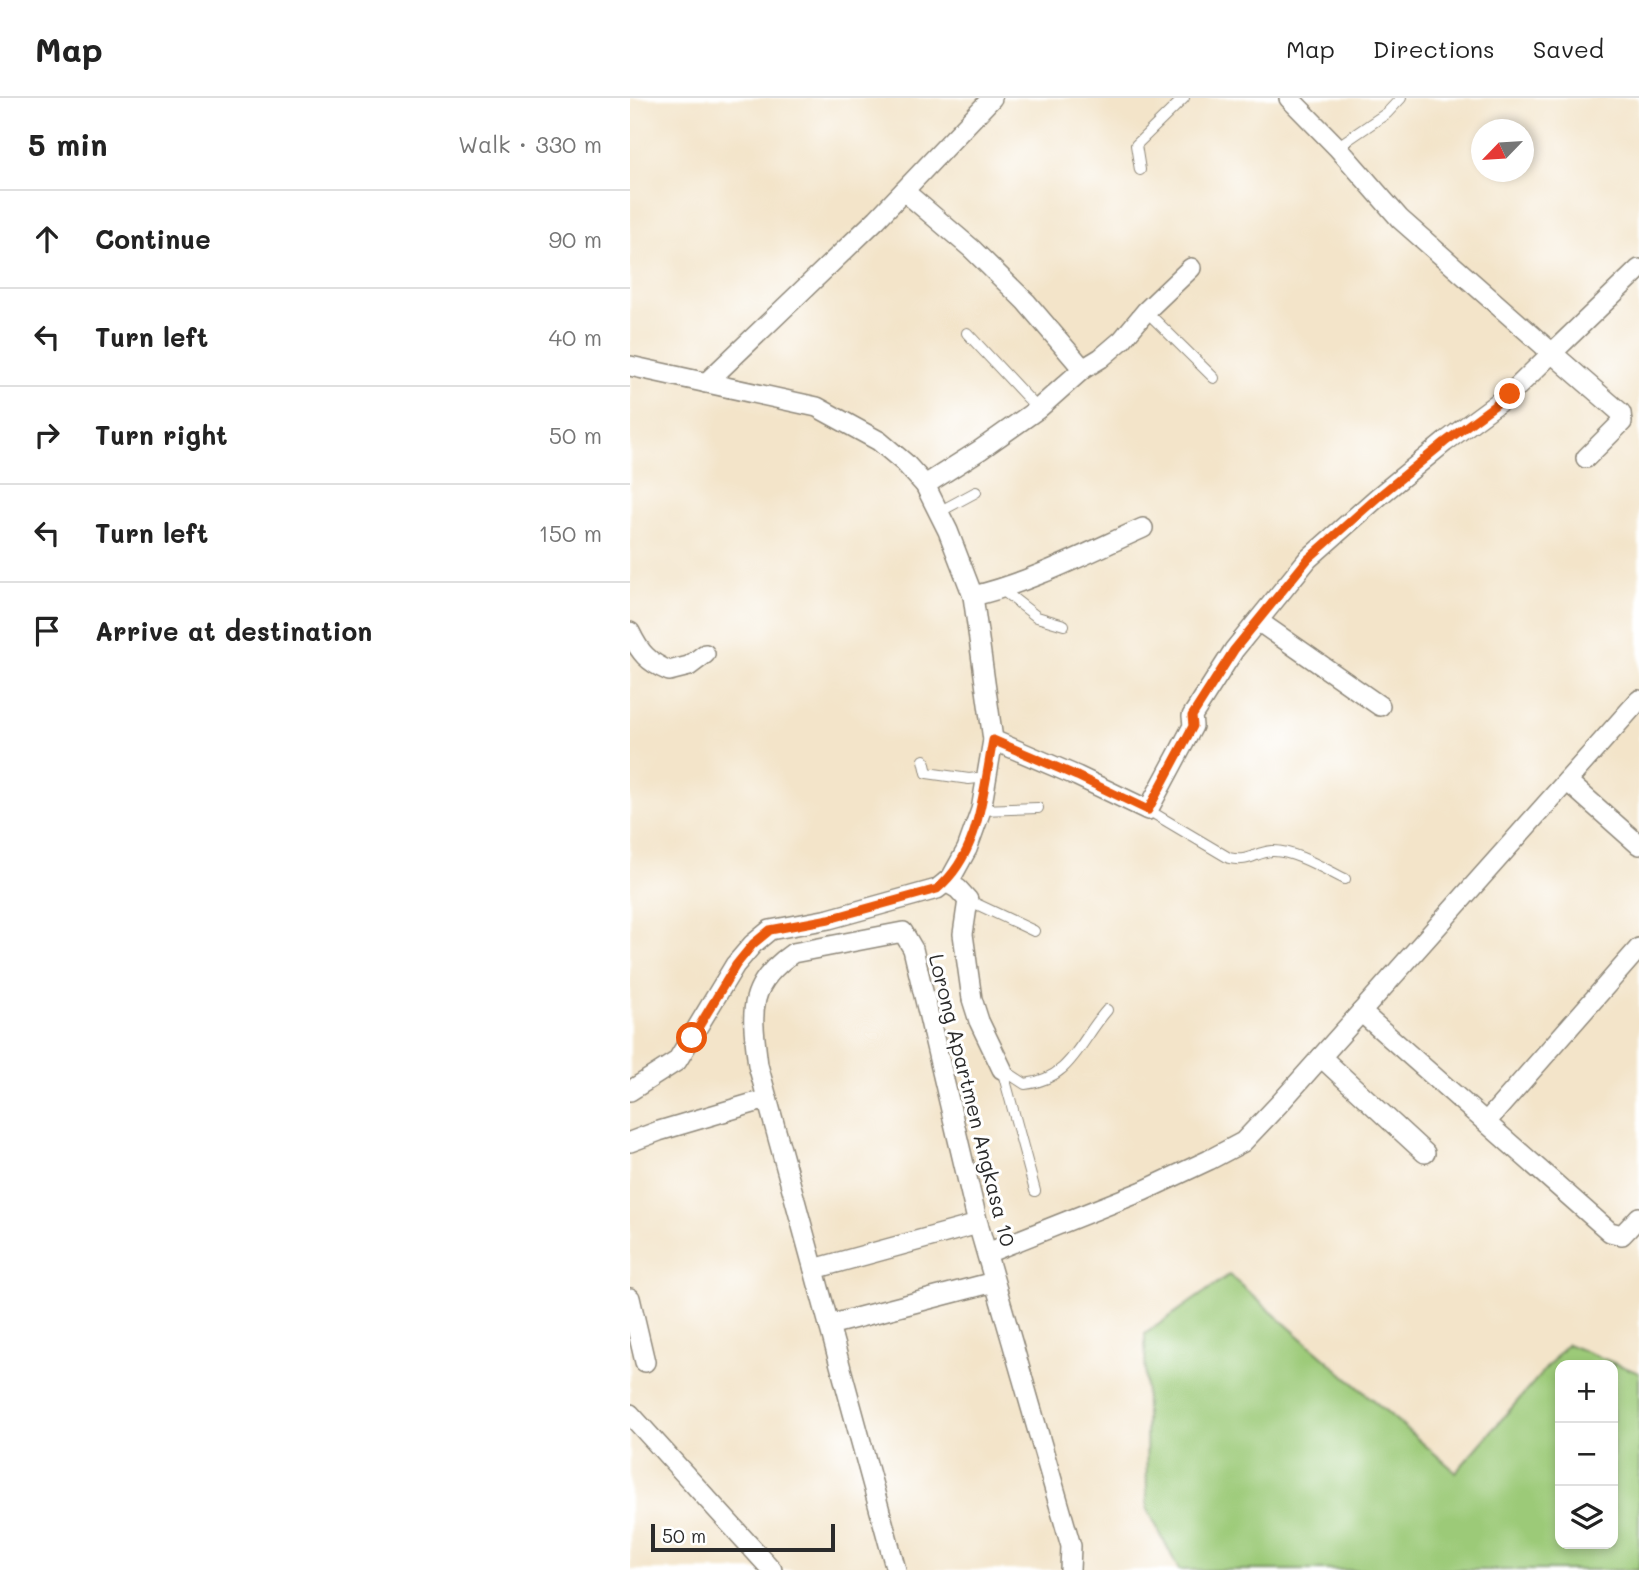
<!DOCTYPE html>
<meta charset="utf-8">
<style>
:root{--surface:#fff;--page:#f6f6f6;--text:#222;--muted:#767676;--line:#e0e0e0}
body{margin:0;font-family:Mali,sans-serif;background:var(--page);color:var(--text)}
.controls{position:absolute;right:21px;bottom:21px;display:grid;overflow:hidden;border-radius:14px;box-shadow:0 4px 10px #0003}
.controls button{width:63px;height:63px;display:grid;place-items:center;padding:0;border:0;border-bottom:2px solid var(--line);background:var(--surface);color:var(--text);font:35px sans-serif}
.compass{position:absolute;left:841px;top:21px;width:63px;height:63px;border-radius:50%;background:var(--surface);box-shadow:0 4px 10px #0003;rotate:245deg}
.scale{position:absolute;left:21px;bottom:18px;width:184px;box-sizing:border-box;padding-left:7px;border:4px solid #2b2b2b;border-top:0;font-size:19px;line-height:24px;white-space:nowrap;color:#2b2b2b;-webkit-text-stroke:5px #fff;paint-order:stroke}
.stop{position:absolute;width:21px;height:21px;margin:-16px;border:5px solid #ea580c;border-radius:50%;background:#fff}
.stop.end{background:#ea580c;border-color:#fff;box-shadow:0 2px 7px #0008}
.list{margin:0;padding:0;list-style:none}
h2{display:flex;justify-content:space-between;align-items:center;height:91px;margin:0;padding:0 28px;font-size:30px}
h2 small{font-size:23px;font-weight:400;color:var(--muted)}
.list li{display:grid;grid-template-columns:46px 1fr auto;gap:21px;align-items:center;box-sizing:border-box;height:98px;padding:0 28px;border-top:2px solid var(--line)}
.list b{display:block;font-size:26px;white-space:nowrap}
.list em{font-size:23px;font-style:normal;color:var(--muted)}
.icon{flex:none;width:38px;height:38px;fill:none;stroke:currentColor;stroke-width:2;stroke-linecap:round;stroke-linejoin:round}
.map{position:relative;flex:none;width:1009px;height:1472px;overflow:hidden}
header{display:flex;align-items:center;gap:42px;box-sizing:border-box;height:98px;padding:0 35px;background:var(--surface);border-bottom:2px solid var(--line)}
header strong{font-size:33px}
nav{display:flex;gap:38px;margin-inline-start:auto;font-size:24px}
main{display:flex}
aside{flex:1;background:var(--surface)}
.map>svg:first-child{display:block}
.green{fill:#9cca78;stroke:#647a52;stroke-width:2;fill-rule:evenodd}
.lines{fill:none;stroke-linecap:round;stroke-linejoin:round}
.service-casing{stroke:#8f887a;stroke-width:12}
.minor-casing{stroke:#8f887a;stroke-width:22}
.service{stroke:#fff;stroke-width:10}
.minor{stroke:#fff;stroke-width:19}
.route{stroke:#ea580c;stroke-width:9}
.labels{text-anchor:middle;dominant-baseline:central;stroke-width:6;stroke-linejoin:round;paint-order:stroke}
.street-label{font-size:21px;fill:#2b2b2b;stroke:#fff}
</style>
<header>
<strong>Map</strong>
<nav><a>Map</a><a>Directions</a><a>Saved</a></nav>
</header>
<main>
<aside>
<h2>5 min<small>Walk · 330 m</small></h2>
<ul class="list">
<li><svg class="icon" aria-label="ahead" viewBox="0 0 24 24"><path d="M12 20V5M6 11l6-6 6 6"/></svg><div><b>Continue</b></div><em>90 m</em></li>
<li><svg class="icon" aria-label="left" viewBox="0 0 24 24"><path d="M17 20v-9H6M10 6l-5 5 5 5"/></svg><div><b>Turn left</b></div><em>40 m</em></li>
<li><svg class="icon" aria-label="right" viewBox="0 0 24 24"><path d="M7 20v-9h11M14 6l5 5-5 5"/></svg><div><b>Turn right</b></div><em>50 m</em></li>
<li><svg class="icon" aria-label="left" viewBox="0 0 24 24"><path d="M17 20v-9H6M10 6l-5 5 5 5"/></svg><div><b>Turn left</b></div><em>150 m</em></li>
<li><svg class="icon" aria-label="arrive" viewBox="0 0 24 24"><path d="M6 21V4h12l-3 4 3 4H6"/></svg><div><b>Arrive at destination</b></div></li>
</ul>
</aside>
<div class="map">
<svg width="1009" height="1472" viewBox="0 0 1009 1472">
<rect width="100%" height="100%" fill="#fff"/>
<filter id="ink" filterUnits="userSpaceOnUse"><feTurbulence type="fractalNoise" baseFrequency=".0143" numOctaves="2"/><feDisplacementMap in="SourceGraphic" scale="14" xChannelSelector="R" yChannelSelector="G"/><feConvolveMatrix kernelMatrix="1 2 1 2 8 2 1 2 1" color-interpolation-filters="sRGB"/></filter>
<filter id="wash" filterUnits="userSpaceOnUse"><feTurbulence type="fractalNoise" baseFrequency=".00686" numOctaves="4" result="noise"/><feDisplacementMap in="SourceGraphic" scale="28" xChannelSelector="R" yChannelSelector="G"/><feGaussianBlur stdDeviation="1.57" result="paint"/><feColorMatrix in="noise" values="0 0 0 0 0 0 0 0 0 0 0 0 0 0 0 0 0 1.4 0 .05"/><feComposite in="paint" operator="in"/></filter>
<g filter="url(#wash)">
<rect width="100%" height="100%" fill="#f3e4c9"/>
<path class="green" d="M599 1177 826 1374 937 1246 1009 1275V1472H549L517 1410 515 1236ZM930 1267H983V1446H930Z"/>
</g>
<g filter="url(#ink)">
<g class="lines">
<g class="service-casing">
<g id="service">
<path d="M707 49 757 15 771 0"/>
<path d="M510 72 506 47 554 0"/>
<path d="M516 213 584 280"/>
<path d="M337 235 408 311"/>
<path d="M309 414 346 394"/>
<path d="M371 491 407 519 434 527"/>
<path d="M294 662 297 675 339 681 356 679"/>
<path d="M351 712 408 710"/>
<path d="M518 712 599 760C619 765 625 754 642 753 664 752 696 772 715 781"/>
<path d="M338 802 404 833"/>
<path d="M372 971 395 986C441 981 449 944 477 912"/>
<path d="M372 971 405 1093"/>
</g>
</g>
<g class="minor-casing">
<g id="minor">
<path d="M659 0 707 49 770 121 922 255 1009 171"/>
<path d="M274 93 342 151 396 204 453 271"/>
<path d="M0 268 187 309 249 343 275 365 295 387 318 433 343 498 363 642 351 712 337 751 321 780 307 791 199 821 140 832 123 846 105 867 47 963 0 993"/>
<path d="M76 285 247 121 362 0"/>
<path d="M295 387 350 352 408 311 453 271 471 260 492 242 516 213 561 170"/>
<path d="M343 498C402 484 457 455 513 430"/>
<path d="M628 523 750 608"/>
<path d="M0 534C10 555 18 564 39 573L59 568 75 556"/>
<path d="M363 642 447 678 518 712 563 628 562 618 604 552 678 461 748 399 815 344 880 296 922 255 991 315 992 324 956 360"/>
<path d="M937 683 1009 747"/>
<path d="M316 784 328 791 338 802 333 836 342 901 349 923 372 971"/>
<path d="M731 914 980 1134 992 1137 1009 1119"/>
<path d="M691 959 795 1055"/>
<path d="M857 1023 1009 850"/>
<path d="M0 1044 29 1033 137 1001"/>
<path d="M357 1155 513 1093 579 1062 613 1044 650 1005 1009 602"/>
<path d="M184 1171 348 1126"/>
<path d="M0 1200 15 1264"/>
<path d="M199 1227 364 1184"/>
<path d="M0 1316 142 1472"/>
<path d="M266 1472 128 967C122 916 115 888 163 855L273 834 283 851 348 1126 441 1448 440 1472"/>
</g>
</g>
<use href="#service" class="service"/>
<use href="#minor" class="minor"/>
</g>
</g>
<g class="lines" filter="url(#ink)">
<path class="route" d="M62 940 106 867 123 846 140 832 199 821 307 791C350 756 353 693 363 642L447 678 518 712 563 628 562 618 604 552 678 461 748 399 815 344 880 296"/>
</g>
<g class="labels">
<g class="street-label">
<text transform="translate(343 1002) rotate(76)">Lorong Apartmen Angkasa 10</text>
</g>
</g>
</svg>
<div class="controls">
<button>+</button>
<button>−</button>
<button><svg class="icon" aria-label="layers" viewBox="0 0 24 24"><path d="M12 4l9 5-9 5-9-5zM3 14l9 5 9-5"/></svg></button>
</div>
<svg class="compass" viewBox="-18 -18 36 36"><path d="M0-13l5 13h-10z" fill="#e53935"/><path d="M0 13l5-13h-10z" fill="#767676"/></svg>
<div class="scale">50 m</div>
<div class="stop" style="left:62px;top:940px"></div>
<div class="stop end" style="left:880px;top:296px"></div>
</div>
</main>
